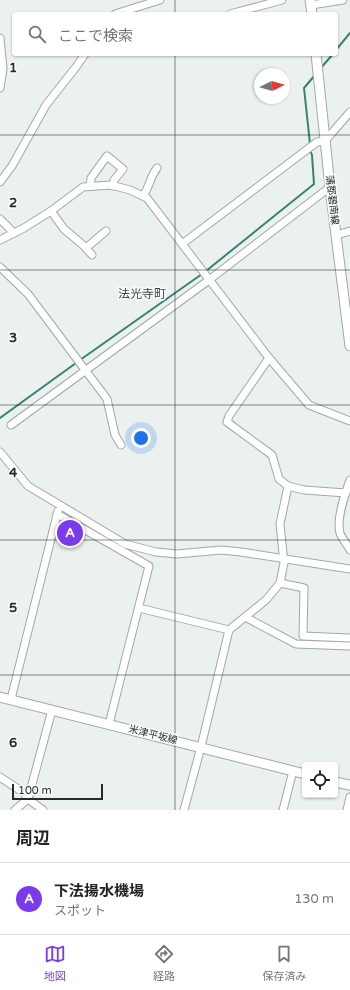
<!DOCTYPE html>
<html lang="ja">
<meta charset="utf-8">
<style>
:root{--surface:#fff;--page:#f2f2f2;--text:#222;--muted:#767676;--line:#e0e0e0;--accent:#7c3aed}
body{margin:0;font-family:"Varela Round","Noto Sans JP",sans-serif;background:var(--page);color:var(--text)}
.controls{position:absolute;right:12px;bottom:12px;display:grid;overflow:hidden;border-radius:4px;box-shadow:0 1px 3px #0004}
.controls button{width:36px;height:36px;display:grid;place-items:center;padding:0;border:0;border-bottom:1px solid var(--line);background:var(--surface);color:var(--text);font:20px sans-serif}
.compass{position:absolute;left:254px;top:68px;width:36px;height:36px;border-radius:50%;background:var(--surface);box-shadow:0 1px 3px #0004;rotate:85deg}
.scale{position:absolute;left:12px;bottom:10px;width:91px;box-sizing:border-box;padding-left:4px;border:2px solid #272a29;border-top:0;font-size:11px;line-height:14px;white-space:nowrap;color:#272a29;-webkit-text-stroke:3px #f8fefd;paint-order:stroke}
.you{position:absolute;left:141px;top:438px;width:14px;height:14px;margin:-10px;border:3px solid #fff;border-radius:50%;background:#1a73e8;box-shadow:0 0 0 6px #1a73e833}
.badge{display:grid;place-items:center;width:26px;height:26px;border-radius:50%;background:var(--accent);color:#fff;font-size:13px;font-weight:700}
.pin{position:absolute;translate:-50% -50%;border:2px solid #fff;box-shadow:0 1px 4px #0006}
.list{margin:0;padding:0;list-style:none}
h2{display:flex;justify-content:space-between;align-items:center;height:52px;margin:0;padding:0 16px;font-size:17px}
h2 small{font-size:13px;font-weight:400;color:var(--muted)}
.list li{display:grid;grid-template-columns:26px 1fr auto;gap:12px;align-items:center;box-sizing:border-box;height:72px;padding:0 16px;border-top:1px solid var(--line)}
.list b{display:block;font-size:15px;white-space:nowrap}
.list p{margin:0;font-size:13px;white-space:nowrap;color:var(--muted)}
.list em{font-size:13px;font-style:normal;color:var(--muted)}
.icon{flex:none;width:22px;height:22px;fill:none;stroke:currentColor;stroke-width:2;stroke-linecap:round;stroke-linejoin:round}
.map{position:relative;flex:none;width:350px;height:810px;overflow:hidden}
.search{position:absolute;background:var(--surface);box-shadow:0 1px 3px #0004;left:12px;right:12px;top:12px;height:44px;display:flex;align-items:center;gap:10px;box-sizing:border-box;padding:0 14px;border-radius:4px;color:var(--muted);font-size:15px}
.sheet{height:124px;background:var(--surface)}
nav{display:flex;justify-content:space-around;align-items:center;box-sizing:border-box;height:56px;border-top:1px solid var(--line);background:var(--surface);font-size:11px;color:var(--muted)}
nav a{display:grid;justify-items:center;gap:2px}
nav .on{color:var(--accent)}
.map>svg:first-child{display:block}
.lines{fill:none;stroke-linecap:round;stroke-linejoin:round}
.stream{stroke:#368273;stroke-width:2}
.minor-casing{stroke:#a3a8a7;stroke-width:9}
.major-casing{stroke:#a3a8a7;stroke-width:11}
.minor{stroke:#fff;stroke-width:7}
.major{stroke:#fff;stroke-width:9}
.grid{fill:none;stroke:#272a29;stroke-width:1;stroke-opacity:0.55}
.labels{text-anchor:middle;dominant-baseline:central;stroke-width:3;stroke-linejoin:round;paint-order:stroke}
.street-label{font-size:10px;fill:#272a29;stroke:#f8fefd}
.quarter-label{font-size:12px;fill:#404443;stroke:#f8fefd}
.grid-label{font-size:13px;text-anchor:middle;font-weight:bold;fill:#272a29;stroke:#f8fefd;stroke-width:3;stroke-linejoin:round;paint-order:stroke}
</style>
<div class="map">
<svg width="350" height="810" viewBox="0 0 350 810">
<rect width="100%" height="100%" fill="#ebf1ef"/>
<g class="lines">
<g class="stream">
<path d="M336 50 350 33"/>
<path d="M320 69 333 54"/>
<path d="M309 145 310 144 304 88 315 75"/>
<path d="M206 271 314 184 312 155 310 150"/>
<path d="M80 360 202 274"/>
<path d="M0 418 76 363"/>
</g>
<g class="minor-casing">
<g id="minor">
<path d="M311 5 343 0"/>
<path d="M115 14 160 0"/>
<path d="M230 14 282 0"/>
<path d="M0 38 3 69 0 88"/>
<path d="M0 182 12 166 46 105 76 67 85 54"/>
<path d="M90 186 91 178 107 156 123 169 114 180 113 186"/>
<path d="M143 196C150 186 149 179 157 168"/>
<path d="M51 211 64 229 83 245 92 255"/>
<path d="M0 219 14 233"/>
<path d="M336 235 350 231"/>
<path d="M0 240 24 228 51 211 83 187 111 185 130 190 147 198 269 358 309 405 350 421"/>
<path d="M182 244 317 142 325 141 350 112"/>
<path d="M86 248 106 231"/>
<path d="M0 267 28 294 107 399 115 435 121 445"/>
<path d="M269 358 229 416 227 422 272 455 279 479 288 486 304 490 346 493"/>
<path d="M11 425 209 280 330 187"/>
<path d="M0 452 28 486 125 544 156 552 177 554 221 550 241 552 350 569"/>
<path d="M350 480C345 494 336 519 340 533 342 539 347 544 350 550"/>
<path d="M57 514 149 566 109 724"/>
<path d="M280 583 304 588 303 636 350 638"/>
<path d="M139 608 229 630"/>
<path d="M245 617 296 644 350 646"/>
<path d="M11 699 58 511"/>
<path d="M0 777 24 793 28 799 43 810"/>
<path d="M15 810 28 799 52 710"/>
<path d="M184 810 201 747 229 630 266 600 280 583 284 563 280 524 288 486"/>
<path d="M283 810 293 771"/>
<path d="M347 810 350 797"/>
</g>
</g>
<g class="major-casing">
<g id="major">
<path d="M310 0 312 14"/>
<path d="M316 54 330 187 350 346"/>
<path d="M0 697 305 774"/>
<path d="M335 782 350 785"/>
</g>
</g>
<use href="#minor" class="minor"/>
<use href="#major" class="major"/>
</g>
<path class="grid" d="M175 0V14M175 54V810M0 135H350M0 270H350M0 405H350M0 540H350M0 675H350"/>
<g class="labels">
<g class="street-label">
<text transform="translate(332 200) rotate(83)">蒲郡碧南線</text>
<text transform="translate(153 735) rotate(14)">米津平坂線</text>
</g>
<g class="quarter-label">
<text x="142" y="294">法光寺町</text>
</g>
</g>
<g class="grid-label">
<text x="13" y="72">1</text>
<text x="13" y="207">2</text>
<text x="13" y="342">3</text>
<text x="13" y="477">4</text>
<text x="13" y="612">5</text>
<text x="13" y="747">6</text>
</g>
</svg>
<div class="controls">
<button><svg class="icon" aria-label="locate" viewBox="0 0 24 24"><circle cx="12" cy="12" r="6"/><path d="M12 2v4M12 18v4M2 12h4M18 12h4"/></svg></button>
</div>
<svg class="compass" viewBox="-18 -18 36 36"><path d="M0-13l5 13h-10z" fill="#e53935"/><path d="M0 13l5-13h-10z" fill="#767676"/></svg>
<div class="scale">100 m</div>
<div class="you"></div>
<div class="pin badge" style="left:70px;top:533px">A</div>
<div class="search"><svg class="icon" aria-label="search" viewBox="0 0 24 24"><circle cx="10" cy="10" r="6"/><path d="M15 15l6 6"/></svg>ここで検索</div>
</div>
<section class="sheet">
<h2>周辺<small></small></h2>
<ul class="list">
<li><span class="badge">A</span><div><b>下法揚水機場</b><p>スポット</p></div><em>130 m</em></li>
</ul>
</section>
<nav>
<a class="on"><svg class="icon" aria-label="map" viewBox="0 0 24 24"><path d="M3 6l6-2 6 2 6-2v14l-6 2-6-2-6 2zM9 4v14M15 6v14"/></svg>地図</a>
<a><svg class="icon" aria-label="directions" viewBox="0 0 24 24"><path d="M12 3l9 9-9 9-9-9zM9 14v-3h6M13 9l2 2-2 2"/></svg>経路</a>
<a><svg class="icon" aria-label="saved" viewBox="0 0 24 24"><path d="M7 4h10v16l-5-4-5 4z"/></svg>保存済み</a>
</nav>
